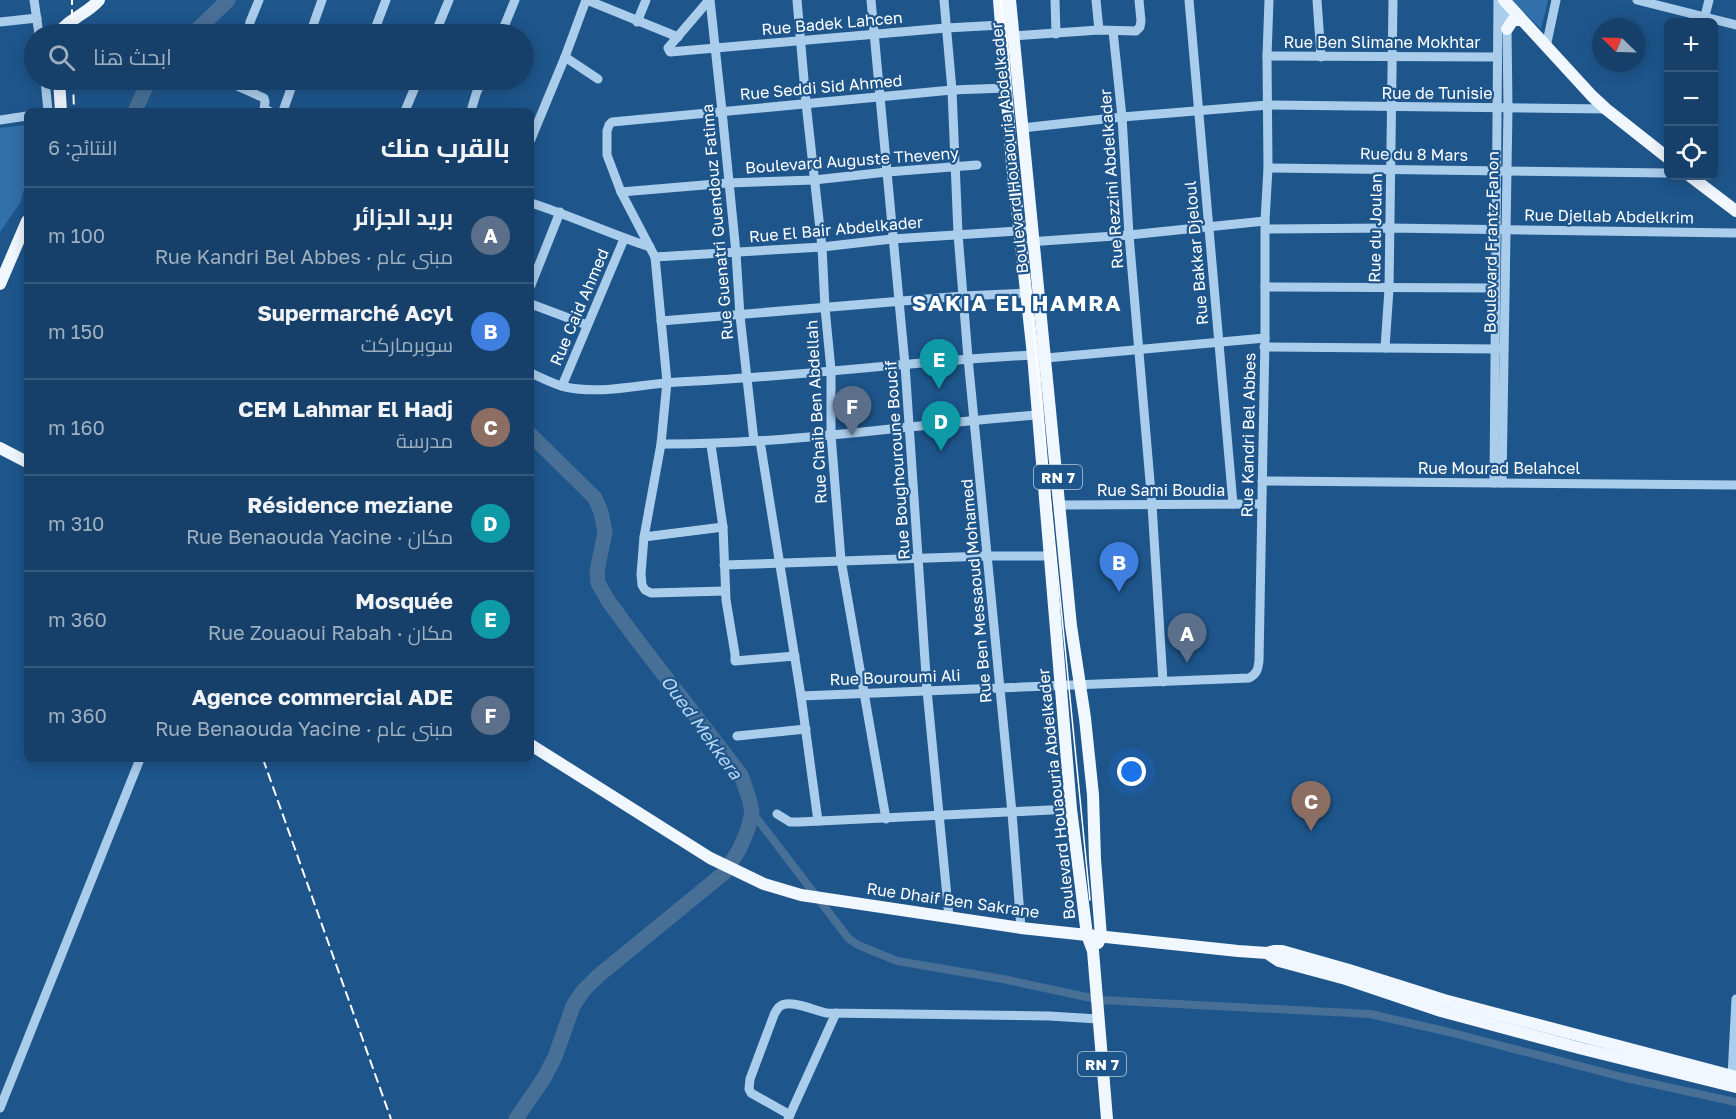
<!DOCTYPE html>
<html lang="ar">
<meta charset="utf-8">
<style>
:root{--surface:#164069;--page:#234b71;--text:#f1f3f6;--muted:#9eafc0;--line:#35597d;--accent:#fbc66a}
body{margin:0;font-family:"Golos Text",Cairo,sans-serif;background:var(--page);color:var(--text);direction:rtl}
.controls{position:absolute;right:18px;top:18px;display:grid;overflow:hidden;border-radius:9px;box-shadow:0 3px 15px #0003}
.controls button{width:54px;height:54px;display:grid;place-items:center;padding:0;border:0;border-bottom:2px solid var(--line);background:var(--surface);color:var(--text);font:30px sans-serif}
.compass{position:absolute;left:1592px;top:18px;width:54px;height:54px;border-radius:50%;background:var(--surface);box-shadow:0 3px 15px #0003;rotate:293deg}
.you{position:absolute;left:1132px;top:772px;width:21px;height:21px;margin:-15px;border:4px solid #fff;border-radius:50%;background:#1a73e8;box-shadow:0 0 0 9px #1a73e833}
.badge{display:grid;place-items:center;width:39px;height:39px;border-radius:50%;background:var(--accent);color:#fff;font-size:20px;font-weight:700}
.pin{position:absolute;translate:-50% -50px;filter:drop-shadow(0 2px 3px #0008)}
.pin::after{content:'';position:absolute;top:32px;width:21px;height:18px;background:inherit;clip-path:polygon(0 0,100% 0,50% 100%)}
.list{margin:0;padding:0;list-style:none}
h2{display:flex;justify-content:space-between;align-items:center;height:78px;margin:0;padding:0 24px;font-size:26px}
h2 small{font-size:20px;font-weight:400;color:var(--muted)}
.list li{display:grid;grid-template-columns:39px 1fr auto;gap:18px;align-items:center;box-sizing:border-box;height:96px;padding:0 24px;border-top:2px solid var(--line)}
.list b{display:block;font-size:22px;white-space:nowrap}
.list p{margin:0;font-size:20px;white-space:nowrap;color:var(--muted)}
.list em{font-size:20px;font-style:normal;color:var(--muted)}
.icon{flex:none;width:33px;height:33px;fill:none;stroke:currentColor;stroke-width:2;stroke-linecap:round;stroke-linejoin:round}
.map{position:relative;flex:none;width:1736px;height:1119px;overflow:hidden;direction:ltr}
.search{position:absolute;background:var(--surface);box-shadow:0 3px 15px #0003;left:24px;top:24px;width:510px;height:66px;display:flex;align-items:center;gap:15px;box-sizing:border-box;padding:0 21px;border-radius:33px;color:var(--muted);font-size:22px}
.panel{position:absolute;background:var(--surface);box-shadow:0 3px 15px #0003;left:24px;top:108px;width:510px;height:654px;border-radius:9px;direction:rtl}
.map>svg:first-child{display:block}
.green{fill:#3170aa}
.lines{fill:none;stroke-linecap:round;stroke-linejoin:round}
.canal{stroke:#487097;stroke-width:8}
.river{stroke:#487097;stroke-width:15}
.minor{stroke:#abcdec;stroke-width:9}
.major{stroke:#f0f7ff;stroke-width:12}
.tram{stroke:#fff;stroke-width:1.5}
.rail{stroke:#fff;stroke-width:2;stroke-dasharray:10 4.5;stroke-linecap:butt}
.labels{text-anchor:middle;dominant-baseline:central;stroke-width:4.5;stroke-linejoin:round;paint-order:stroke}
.shield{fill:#1e568c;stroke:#bcccdc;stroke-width:1.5}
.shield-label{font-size:15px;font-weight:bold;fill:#fff}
.street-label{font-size:16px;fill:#fff;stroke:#1e568c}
.water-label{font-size:18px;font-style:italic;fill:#b7d7f3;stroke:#1e568c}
.district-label{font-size:22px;font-weight:bold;letter-spacing:1.5px;fill:#fff;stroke:#1e568c}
</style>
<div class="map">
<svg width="1736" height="1119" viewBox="0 0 1736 1119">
<rect width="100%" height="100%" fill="#1e568c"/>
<g class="green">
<path d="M1512 0H1548L1541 29Z"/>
<path d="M27 125V180L20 203 0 232V128Z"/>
</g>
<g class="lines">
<path class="canal" d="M752 812 849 939 858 945 897 961 1003 979 1101 1000 1370 1014 1449 1032 1626 1078 1736 1102"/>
<g class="river">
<path d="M193 34 228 0"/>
<path d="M135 111 149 80"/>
<path d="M516 1119 544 1078 555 1057 573 1006 583 991 598 976 724 873 739 850 748 829 752 812 749 798 741 775 634 636 609 602 598 583 597 571 605 532 601 512 595 498 531 435"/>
</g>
<g class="minor">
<path d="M34 0 39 34"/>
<path d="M587 0 678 37"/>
<path d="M709 0 668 48 670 52 946 28 1002 25"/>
<path d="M710 0 722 111 736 253 740 316 754 441"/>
<path d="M797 0 806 103 822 247 825 308 831 370V435L841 560 886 819"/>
<path d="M871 0 905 365 927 690 949 917"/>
<path d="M944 0 952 90 958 234 968 358 1012 813 1021 928"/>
<path d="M1055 0 1056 34"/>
<path d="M1096 0 1099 30"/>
<path d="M1189 0 1233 504"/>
<path d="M1317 0 1321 57"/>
<path d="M1637 0 1736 25"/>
<path d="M1705 16 1709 0"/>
<path d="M0 22 37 18"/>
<path d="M637 22 646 0"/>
<path d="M1113 31 1122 117 1129 235 1152 505 1163 682"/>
<path d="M248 34 250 22 259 0"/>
<path d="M310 34 322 0"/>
<path d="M373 34 386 0"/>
<path d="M435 34 449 0"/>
<path d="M501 34 515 0"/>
<path d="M1014 36 1099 30 1136 31 1140 27 1141 21 1139 0"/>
<path d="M1546 47 1556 0"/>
<path d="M1267 56 1497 57"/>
<path d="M565 57 598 79"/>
<path d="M45 80 48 111"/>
<path d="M237 86 264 98 265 102 264 109 269 111"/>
<path d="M283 111 294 80"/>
<path d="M405 111 418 80"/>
<path d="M471 111 476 94 482 80"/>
<path d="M0 120 27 116"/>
<path d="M1022 128 1122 117 1268 105 1606 109"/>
<path d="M531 139 565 57 586 0"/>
<path d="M1268 168 1668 173"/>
<path d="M621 192 728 183 814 180 887 172 977 165"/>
<path d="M531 203C572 216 610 234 650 247"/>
<path d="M1266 229 1389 228 1736 233"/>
<path d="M1028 242 1129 235 1265 221"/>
<path d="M655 257 822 247 892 239 1032 230"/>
<path d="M531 285 560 212"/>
<path d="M1265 287 1495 288"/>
<path d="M531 304 587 325"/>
<path d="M661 321 963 296 1027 293"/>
<path d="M1264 347 1499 349"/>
<path d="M1385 348 1389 289 1393 0"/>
<path d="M1046 358 1265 338"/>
<path d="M531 373C542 378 553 384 565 387 603 395 640 384 678 382 797 377 914 361 1033 355"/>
<path d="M562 386 624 239"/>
<path d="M760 441 801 696 818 821"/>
<path d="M661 444C787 445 912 424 1037 415"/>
<path d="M711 445 723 527 726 600 735 654V661L795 656"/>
<path d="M1262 481 1736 485"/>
<path d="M1494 483 1498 0"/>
<path d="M1502 483 1508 108 1507 29 1505 2"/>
<path d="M1061 505 1261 504"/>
<path d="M644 537 723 527"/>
<path d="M724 565 987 556H1051"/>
<path d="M725 591 651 593 645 590 642 585 641 574 644 537 661 444 667 382 655 257 621 192 607 155V131L609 125 612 122 952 90 1006 88"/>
<path d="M801 696 1249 678C1257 674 1258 669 1259 661L1265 338V221L1268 168 1267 56 1269 0"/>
<path d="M737 736 806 729"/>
<path d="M777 814 790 822H799L1071 809"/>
<path d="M1732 1076 1736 999"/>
<path d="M0 1108 140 759"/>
<path d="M790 1115 751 1093 749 1089 750 1079 774 1015C774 1014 778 1008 779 1007 789 998 815 1011 827 1013L1049 1016 1098 1019"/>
<path d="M788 1119 836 1013"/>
</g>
<g class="major">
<path d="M999 0 1012 164 1033 355 1071 809 1087 935 1093 951 1107 1119"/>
<path d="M1010 0 1071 626 1085 718 1093 795 1095 859 1101 937 1098 943"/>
<path d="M1504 0 1592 96 1606 109 1668 158"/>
<path d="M1507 29 1513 20H1521"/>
<path d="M58 34C68 19 87 14 99 0"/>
<path d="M59 80 61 111"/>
<path d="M1690 176 1736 211"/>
<path d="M0 284 27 221"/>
<path d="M0 448 27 462"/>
<path d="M531 745 710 858 764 884 801 895 1021 928 1238 951 1267 953 1274 951H1282L1349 970 1444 1000 1736 1077"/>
<path d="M1267 953 1279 961 1346 979 1441 1011 1579 1048 1736 1087"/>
</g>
<path class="tram" d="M1001 0 1090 900"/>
<g class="rail">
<path d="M72 34V0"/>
<path d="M73 80 74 111"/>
<path d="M263 759 391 1119"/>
</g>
</g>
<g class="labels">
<g class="shield">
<rect x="1034" y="465" width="48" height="24" rx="4.5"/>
<rect x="1078" y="1052" width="48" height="24" rx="4.5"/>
</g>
<g class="shield-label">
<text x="1058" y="477">RN 7</text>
<text x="1102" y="1064">RN 7</text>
</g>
<g class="street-label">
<text transform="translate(832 23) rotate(-5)">Rue Badek Lahcen</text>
<text x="1382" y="42">Rue Ben Slimane Mokhtar</text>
<text transform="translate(821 87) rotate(-5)">Rue Seddi Sid Ahmed</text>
<text x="1437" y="93">Rue de Tunisie</text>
<text transform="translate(1009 148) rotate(-96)">Boulevard Houaouria Abdelkader</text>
<text transform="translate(1414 154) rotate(1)">Rue du 8 Mars</text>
<text transform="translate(852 160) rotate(-4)">Boulevard Auguste Theveny</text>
<text transform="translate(1111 179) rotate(-94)">Rue Rezzini Abdelkader</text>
<text transform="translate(1609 216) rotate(1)">Rue Djellab Abdelkrim</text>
<text transform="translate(717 222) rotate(-95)">Rue Guenatri Guendouz Fatima</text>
<text transform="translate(1375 228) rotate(-89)">Rue du Joulan</text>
<text transform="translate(836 229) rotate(-5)">Rue El Bair Abdelkader</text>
<text transform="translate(1491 242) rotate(-89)">Boulevard Frantz Fanon</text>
<text transform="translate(1196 253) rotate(-95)">Rue Bakkar Djeloul</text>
<text transform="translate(579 307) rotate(-67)">Rue Caid Ahmed</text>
<text transform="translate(816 412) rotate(-93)">Rue Chaib Ben Abdellah</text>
<text transform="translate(1248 435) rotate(-89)">Rue Kandri Bel Abbes</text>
<text transform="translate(897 460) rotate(-94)">Rue Boughouroune Boucif</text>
<text x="1499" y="468">Rue Mourad Belahcel</text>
<text x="1161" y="490">Rue Sami Boudia</text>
<text transform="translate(976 591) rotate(-95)">Rue Ben Messaoud Mohamed</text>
<text transform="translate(895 677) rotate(-2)">Rue Bouroumi Ali</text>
<text transform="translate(1056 794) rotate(-96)">Boulevard Houaouria Abdelkader</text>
<text transform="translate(953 900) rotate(8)">Rue Dhaif Ben Sakrane</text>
</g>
<g class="water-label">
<text transform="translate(702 727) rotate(54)">Oued Mekkera</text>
</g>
<g class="district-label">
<text x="1017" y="302">SAKIA EL HAMRA</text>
</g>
</g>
</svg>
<div class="controls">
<button>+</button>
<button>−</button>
<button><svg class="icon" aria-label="locate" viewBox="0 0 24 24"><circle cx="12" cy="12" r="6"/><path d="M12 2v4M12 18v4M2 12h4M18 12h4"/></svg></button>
</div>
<svg class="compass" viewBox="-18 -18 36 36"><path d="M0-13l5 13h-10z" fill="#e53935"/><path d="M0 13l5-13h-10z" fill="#9eafc0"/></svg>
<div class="you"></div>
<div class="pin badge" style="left:1187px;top:663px;background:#5c6f8a">A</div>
<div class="pin badge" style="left:1119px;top:592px;background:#3f7fe0">B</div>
<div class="pin badge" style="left:1311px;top:831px;background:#8d6e63">C</div>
<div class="pin badge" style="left:941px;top:451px;background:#0f9aa8">D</div>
<div class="pin badge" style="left:939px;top:389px;background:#0f9aa8">E</div>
<div class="pin badge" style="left:852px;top:436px;background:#5c6f8a">F</div>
<div class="search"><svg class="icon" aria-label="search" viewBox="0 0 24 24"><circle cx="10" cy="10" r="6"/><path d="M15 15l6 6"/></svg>ابحث هنا</div>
<section class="panel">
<h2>بالقرب منك<small>النتائج: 6</small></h2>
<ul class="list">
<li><span class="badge" style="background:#5c6f8a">A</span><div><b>بريد الجزائر</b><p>مبنى عام · Rue Kandri Bel Abbes</p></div><em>100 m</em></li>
<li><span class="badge" style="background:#3f7fe0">B</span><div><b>Supermarché Acyl</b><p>سوبرماركت</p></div><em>150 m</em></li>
<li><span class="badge" style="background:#8d6e63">C</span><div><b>CEM Lahmar El Hadj</b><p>مدرسة</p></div><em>160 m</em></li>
<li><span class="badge" style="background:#0f9aa8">D</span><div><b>Résidence meziane</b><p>مكان · Rue Benaouda Yacine</p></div><em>310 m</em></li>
<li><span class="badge" style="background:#0f9aa8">E</span><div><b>Mosquée</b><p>مكان · Rue Zouaoui Rabah</p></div><em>360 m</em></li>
<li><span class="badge" style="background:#5c6f8a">F</span><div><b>Agence commercial ADE</b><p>مبنى عام · Rue Benaouda Yacine</p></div><em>360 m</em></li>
</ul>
</section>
</div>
